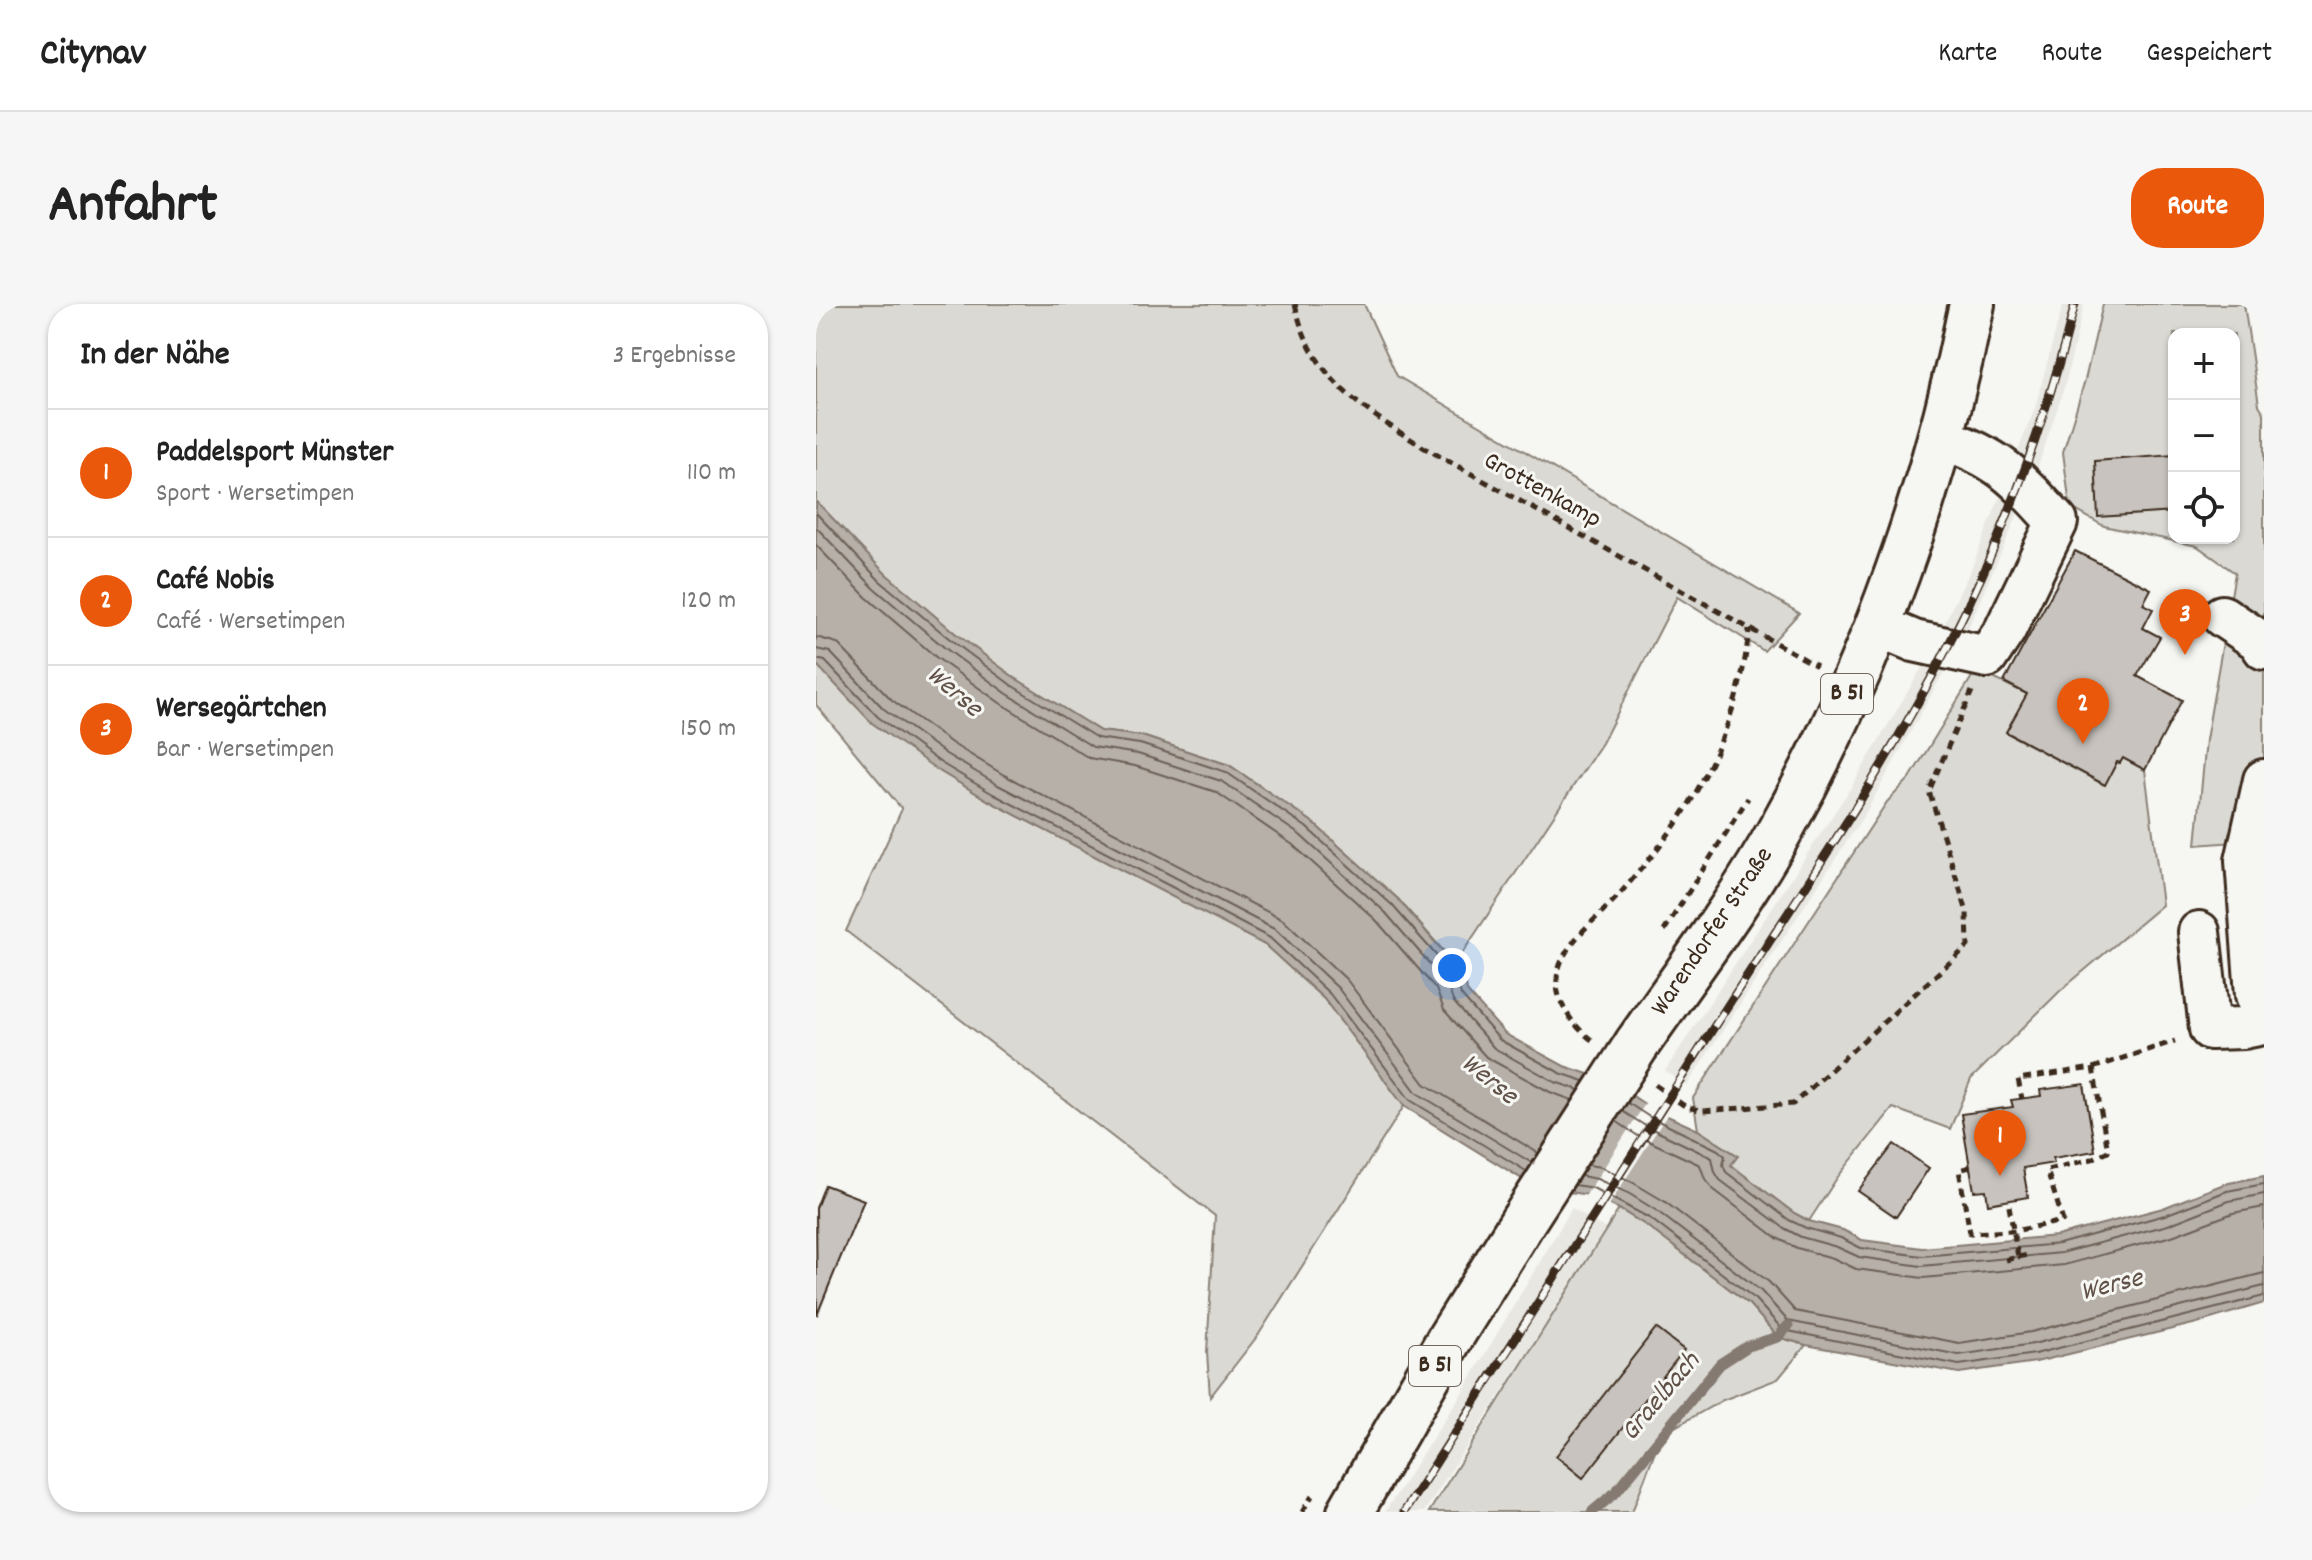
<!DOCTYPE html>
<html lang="de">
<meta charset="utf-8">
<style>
:root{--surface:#fff;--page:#f6f6f6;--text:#222;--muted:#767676;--line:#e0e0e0;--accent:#ea580c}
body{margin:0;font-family:Dekko,sans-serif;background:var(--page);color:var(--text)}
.controls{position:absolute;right:24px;top:24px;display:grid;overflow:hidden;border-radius:16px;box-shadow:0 2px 6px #0004}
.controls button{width:72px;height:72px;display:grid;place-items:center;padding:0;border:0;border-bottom:2px solid var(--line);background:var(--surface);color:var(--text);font:40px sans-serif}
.you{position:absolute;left:636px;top:664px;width:28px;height:28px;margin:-20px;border:6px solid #fff;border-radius:50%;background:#1a73e8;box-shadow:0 0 0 12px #1a73e833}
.badge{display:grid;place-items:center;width:52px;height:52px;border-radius:50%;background:var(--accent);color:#fff;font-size:26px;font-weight:700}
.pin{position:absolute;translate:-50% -66px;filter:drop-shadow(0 2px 4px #0008)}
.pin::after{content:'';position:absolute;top:42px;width:28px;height:24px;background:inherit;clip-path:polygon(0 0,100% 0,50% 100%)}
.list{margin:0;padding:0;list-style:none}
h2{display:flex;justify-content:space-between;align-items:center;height:104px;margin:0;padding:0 32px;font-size:34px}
h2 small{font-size:26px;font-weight:400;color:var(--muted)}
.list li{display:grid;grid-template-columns:52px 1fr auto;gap:24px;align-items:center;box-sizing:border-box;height:128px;padding:0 32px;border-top:2px solid var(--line)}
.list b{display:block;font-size:30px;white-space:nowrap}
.list p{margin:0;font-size:26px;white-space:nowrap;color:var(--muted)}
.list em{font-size:26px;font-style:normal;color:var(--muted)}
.icon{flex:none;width:44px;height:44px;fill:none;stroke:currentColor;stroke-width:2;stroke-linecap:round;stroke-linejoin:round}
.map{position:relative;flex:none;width:1448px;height:1208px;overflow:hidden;border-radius:32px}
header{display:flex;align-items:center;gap:48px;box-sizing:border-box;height:112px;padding:0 40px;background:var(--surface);border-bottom:2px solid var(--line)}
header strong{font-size:38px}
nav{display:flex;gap:44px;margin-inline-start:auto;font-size:28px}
.intro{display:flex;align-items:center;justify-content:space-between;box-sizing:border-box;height:192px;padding:0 48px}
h1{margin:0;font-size:56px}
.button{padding:20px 36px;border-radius:32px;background:var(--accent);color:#fff;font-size:28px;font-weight:700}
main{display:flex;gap:48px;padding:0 48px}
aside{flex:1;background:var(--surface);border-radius:32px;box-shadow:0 2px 6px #0004}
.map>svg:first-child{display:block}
.built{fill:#e8e7e2}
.green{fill:#dad9d3;stroke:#8a8278;stroke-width:2;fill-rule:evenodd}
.water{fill:#b6b0a9;stroke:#857a71;stroke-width:2}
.pier{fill:#f6f6f2}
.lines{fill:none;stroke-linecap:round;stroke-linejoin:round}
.shore{stroke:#6c6056;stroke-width:2}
.stream{stroke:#857a71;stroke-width:11}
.building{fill:#c8c3be;stroke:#3b2a1e;stroke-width:2}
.minor-casing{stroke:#3b2a1e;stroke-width:46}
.major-casing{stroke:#3b2a1e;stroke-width:50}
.path{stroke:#3b2a1e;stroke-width:5;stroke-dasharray:8 6;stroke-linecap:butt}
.minor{stroke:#f6f6f2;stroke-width:40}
.major{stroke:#f6f6f2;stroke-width:44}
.rail-casing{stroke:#3b2a1e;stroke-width:9}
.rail{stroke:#f6f6f2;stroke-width:6;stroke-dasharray:18;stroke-linecap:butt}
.major-bridge-casing{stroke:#3b2a1e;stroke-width:50;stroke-linecap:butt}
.major-bridge{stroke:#f6f6f2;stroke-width:44}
.labels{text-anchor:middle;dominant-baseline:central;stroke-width:6;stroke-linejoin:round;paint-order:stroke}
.shield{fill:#f6f6f2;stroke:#73675e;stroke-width:2}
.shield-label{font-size:24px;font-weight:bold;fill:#3b2a1e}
.street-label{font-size:26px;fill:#3b2a1e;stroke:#f6f6f2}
.water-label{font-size:28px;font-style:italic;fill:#605248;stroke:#f6f6f2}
</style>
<header>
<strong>Citynav</strong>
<nav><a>Karte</a><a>Route</a><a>Gespeichert</a></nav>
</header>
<div class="intro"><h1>Anfahrt</h1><a class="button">Route</a></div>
<main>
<aside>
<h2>In der Nähe<small>3 Ergebnisse</small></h2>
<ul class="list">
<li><span class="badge">1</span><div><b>Paddelsport Münster</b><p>Sport · Wersetimpen</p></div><em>110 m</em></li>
<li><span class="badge">2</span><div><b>Café Nobis</b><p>Café · Wersetimpen</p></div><em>120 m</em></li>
<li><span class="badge">3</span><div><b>Wersegärtchen</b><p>Bar · Wersetimpen</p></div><em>150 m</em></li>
</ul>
</aside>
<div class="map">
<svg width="1448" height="1208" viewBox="0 0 1448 1208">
<rect width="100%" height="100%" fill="#f6f6f2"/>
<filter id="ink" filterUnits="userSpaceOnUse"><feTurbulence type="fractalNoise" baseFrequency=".0125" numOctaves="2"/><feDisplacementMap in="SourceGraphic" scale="16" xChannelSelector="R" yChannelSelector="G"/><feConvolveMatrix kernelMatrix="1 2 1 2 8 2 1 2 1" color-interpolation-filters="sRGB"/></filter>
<g filter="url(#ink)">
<g class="built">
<path d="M1247 0H1268L1249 81 1219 171 1151 326 1050 508 871 781 849 767 1034 485 1110 357 1156 263 1219 104Z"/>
<path d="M756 904 791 926 608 1208H569L644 1092Z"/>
</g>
<g class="green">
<path d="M0 0H548L581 72 983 309 948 347 861 293 786 439 639 660 582 595 495 517 413 461 326 432 284 427 199 374 140 330 69 270 0 197Z"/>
<path d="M1287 0H1428L1443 101 1448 109V644L1419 538 1380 541 1390 436 1419 269 1381 242 1288 222 1254 203 1247 148 1269 76ZM1358 30H1418V234H1358Z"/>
<path d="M0 360 120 465 173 497 449 641 508 695 588 802 443 1030 394 1093 391 1048 399 912 30 627 86 505 0 401Z"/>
<path d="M1160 366 1211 390 1191 429 1288 481 1301 458 1304 459 1307 454 1329 466 1346 601 1244 687 1155 775 1134 825 1077 804 1021 874 993 917 978 909 914 861 921 851 882 826 877 794 1071 498 1094 474Z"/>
<path d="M803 905 831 922 933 1000 962 1033 990 1041 962 1075 907 1096 845 1131 816 1208H613Z"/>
</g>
<path class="water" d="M0 197 70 270 140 330 199 374 284 427 326 432 413 461 495 517 582 595 649 673 651 687 689 730 748 762 796 778 836 805 882 826 922 852 915 861 978 909 993 917 1027 926 1046 936 1106 944 1241 932 1347 904 1408 880 1448 872V999L1381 1019 1220 1058 1143 1069 990 1041 962 1033 933 1000 831 922 803 905 773 891 719 883 588 802 508 695 449 641 173 497 120 465 56 419 0 360Z"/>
<path class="pier" d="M831 797 853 808 791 904 768 894Z"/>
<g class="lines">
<g class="shore">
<path d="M0 209 64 277 135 336 195 381 281 434 324 440 410 468 490 523 576 601 641 675 645 691 684 736 744 769 768 777"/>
<path d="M0 223 58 284 129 344 190 389 277 443 322 450 405 477 484 531 569 608 631 680 637 697 678 744 739 778 763 786"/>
<path d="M0 241 50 293 121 354 184 399 273 454 319 462 400 488 477 541 560 616 620 685 628 706 670 753 734 788 756 796"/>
<path d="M0 333 21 339 76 396 137 440 188 471 467 616 531 676 609 780 722 849"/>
<path d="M0 345 14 348 68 405 130 450 182 481 460 626 522 684 601 789 716 859"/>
<path d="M0 355 9 357 62 413 125 459 177 490 454 634 514 690 594 796 710 867"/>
<path d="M812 799 832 812 902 846 909 852 907 861 910 868 973 916 990 924 1025 934 1045 944 1106 952 1243 940 1349 911 1411 887 1448 880"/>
<path d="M806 807 828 821 896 854 899 868 904 876 968 924 985 933 1021 943 1043 953 1105 962 1245 949 1352 921 1413 897 1448 890"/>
<path d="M800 817 822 832 884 861 889 875 897 885 961 934 981 944 1017 954 1040 965 1107 974 1248 961 1356 932 1417 909 1448 903"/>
<path d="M772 861 785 863 816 878 848 897 953 978 979 1007 1143 1039 1215 1028 1448 969"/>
<path d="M765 872 781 875 812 889 841 907 945 987 972 1017 1143 1051 1217 1040 1448 982"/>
<path d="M759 881 777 884 835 915 938 994 967 1026 1143 1061 1219 1050 1448 992"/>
</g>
<path class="stream" d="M776 1208 800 1188 904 1060 932 1042 962 1033 972 1022"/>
</g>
<g class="building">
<path d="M1358 151V208L1282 213 1279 157Z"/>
<path d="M1259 247 1335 285 1327 300 1337 305 1327 324 1344 333 1321 372 1366 396 1329 466 1307 454 1304 459 1301 458 1289 481 1190 428 1211 390 1188 378Z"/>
<path d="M1268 780 1279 847 1237 854 1238 859 1207 864 1212 893 1172 900 1170 886 1158 887 1145 810 1197 803 1195 796 1225 792 1224 786Z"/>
<path d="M1078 840 1113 864 1080 913 1042 887Z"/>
<path d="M9 881 48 896 1 1011 0 904Z"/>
<path d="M840 1024 868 1046 767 1174 740 1152Z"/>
</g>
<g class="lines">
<g class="minor-casing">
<g id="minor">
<path d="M1406 312 1442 336 1448 345"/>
<path d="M1060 321 1098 337 1171 353 1189 326 1241 218C1201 174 1183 153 1124 134"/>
<path d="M1448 476 1430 557 1440 691 1448 712"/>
<path d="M1383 628 1394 725 1428 724 1448 720"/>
</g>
</g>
<g class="major-casing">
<g id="major">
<path d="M821 740C870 669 924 599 966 523 1056 362 1120 181 1156 0"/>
<path d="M534 1208 634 1034 707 917"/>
</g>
</g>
<g class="path">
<path d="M479 0C495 75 547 105 607 143L1001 362"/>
<path d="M848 627 932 494"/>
<path d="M776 736C758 723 739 698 741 675 743 642 781 615 801 593 822 569 844 543 862 517 900 461 927 392 933 325"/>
<path d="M1277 764 1359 737"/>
<path d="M839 781 870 803 887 807 977 800 1152 642 1151 608 1113 487 1156 387"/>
<path d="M1154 863 1143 866 1154 929 1198 927 1247 917 1231 866 1276 855 1292 847 1277 764 1202 775 1206 795"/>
<path d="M1202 953 1213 951"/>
<path d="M1190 956 1202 953 1192 897"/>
<path d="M486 1208 496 1192"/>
</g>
<use href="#minor" class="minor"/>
<use href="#major" class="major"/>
<g class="rail-casing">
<path id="rail" d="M588 1208C692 1048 793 886 896 726 976 601 1062 478 1130 346 1187 236 1229 120 1259 0"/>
</g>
<use href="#rail" class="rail"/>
<g class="major-bridge-casing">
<path id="major-bridge" d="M707 917 821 740"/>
</g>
<use href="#major-bridge" class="major-bridge"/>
</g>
</g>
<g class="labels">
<g class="shield">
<rect x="1005" y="370" width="52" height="40" rx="6"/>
<rect x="593" y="1042" width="52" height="40" rx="6"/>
</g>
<g class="shield-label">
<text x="1031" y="390">B 51</text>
<text x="619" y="1062">B 51</text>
</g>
<g class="street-label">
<text transform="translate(726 187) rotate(29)">Grottenkamp</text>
<text transform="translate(897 628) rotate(-56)">Warendorfer Straße</text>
</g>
<g class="water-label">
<text transform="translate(137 389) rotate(41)">Werse</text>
<text transform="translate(672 777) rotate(39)">Werse</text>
<text transform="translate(1296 983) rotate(-14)">Werse</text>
<text transform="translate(846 1094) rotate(-50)">Graelbach</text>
</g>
</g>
</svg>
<div class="controls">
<button>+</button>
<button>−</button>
<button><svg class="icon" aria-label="locate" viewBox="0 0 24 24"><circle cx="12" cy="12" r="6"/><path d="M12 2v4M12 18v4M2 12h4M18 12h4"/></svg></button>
</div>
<div class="you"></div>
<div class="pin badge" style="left:1184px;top:872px">1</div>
<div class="pin badge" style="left:1267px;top:440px">2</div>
<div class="pin badge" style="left:1369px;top:351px">3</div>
</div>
</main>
